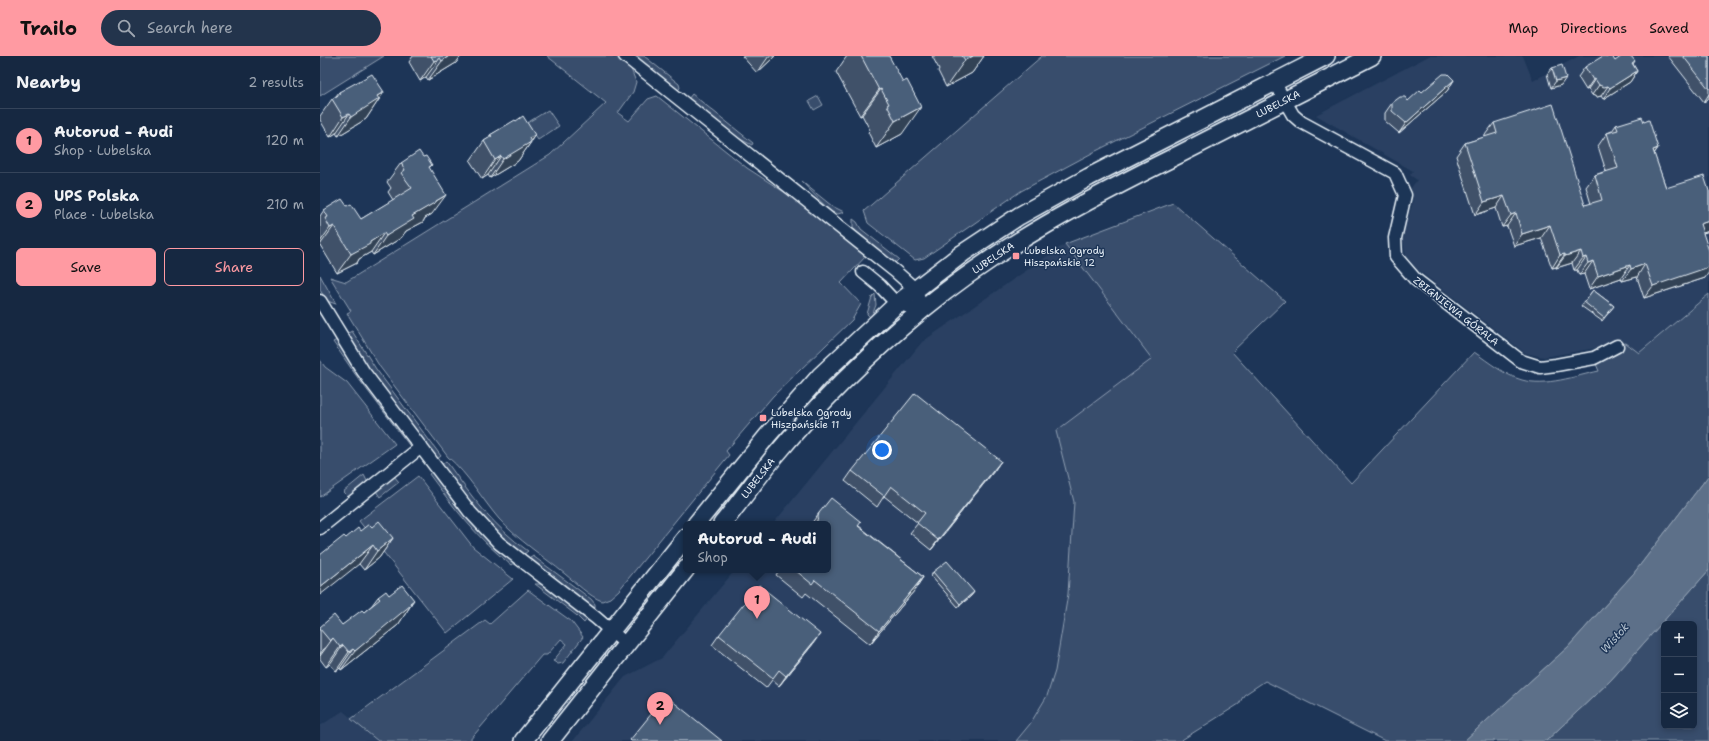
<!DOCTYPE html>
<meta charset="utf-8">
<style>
:root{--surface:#162841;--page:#23344c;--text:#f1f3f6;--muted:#9ea6b1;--line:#35445a;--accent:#ff9aa2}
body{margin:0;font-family:"Shantell Sans",sans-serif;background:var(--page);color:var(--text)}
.controls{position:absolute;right:12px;bottom:12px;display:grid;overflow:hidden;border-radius:6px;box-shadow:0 2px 6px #0003}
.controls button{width:36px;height:36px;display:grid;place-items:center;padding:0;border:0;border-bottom:1px solid var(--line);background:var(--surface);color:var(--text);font:20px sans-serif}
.you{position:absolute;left:562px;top:394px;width:14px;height:14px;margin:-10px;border:3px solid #fff;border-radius:50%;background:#1a73e8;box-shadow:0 0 0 6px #1a73e833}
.badge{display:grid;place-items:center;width:26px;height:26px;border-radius:50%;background:var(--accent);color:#111;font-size:13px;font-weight:700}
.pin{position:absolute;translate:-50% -33px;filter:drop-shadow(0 1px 2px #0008)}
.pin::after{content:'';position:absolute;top:21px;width:14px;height:12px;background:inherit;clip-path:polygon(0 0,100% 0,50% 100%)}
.popup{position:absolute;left:363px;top:465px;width:148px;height:52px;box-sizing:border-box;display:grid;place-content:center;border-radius:6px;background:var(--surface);filter:drop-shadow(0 1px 3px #0005);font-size:13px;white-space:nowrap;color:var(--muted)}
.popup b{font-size:15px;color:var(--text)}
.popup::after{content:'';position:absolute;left:50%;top:100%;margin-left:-8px;border:8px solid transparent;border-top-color:var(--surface)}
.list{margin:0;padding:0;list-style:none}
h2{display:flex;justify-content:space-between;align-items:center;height:52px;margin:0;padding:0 16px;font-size:17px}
h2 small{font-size:13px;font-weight:400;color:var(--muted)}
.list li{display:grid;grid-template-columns:26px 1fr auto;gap:12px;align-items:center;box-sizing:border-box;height:64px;padding:0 16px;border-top:1px solid var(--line)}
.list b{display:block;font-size:15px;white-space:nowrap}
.list p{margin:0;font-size:13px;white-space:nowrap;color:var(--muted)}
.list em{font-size:13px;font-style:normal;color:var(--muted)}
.actions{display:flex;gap:8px;padding:12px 16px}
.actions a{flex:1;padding:9px 0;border:1px solid var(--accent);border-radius:6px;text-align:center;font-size:14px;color:var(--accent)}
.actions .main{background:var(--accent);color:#111}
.icon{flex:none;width:22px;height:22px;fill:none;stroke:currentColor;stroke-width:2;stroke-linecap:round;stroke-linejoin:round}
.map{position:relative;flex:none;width:1389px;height:685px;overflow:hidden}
header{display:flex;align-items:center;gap:24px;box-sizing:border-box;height:56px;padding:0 20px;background:var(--accent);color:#111}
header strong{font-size:19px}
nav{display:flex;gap:22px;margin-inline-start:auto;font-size:14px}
.search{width:280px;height:36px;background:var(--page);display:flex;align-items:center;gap:10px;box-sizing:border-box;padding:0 14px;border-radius:22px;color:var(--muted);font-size:15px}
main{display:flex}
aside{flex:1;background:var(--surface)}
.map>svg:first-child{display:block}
.built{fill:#2a4162}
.green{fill:#374d6c;stroke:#909fb2;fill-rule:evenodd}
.water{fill:#5d7089;stroke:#95a4b5}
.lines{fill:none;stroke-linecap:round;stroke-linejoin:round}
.street-casing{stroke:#e8f1f8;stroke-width:15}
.secondary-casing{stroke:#e8f1f8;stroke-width:20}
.street{stroke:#1d3557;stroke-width:12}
.secondary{stroke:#1d3557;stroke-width:17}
.wall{fill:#3f5169;stroke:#e8f1f8}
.shaded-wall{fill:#334255;stroke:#e8f1f8}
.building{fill:#495e7a;stroke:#e8f1f8}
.poi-dot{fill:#ff9aa2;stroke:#1d3557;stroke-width:1.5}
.labels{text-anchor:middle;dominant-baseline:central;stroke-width:3;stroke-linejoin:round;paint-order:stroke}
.street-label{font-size:10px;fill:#e8f1f8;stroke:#1d3557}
.poi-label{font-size:10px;fill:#e8f1f8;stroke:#1d3557;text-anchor:start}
.water-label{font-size:11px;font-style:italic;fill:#b7c4d1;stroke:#1d3557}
</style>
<header>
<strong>Trailo</strong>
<div class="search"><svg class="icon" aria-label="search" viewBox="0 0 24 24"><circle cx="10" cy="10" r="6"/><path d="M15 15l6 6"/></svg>Search here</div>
<nav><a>Map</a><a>Directions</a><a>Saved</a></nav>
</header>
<main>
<aside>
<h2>Nearby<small>2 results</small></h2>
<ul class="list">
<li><span class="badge">1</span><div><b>Autorud - Audi</b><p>Shop · Lubelska</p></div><em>120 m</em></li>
<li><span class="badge">2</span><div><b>UPS Polska</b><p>Place · Lubelska</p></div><em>210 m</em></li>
</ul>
<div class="actions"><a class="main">Save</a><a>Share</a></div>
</aside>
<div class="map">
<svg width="1389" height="685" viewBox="0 0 1389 685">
<rect width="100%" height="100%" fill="#1d3557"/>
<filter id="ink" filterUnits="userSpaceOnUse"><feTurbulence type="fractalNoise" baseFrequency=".025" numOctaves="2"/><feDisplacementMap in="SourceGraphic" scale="8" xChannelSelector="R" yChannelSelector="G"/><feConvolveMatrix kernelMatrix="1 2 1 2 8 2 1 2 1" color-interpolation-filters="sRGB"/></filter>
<g filter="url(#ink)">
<g class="built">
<path d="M1109 0H1203L1213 25 1259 0H1389V238L1318 297 1306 287 1224 301 1205 297 1098 214 1086 200 1082 181 1093 146 1091 132 1097 124 1090 119 1093 115 996 59Z"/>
<path d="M745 188 832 303 736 375 754 446 748 538 735 615 727 640 710 668 696 685H253L305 621 342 602 415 514H508V468H453L602 286Z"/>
<path d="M23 655 58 685H0V670Z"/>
</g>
<g class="green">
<path d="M0 0H64L0 40Z"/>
<path d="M227 0H295L311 13 316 26 313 36 298 57 309 65 328 43 337 40 427 112 478 145 546 200 521 227 541 248 532 264 453 340 406 395 409 399 299 534 290 542 282 545C269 540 256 527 245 518 223 500 198 484 179 463 161 442 149 419 128 401L60 311 27 257 31 255 10 221 26 226 230 99 286 47Z"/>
<path d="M318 0H324L359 28 360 32 358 34 356 33 317 2Z"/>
<path d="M722 0H965L774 96 701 135 604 202 595 204 548 167 544 155Z"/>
<path d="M372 38 433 87 432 89 418 82 368 43Z"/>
<path d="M498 40 503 49 494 54 489 45Z"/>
<path d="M228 54 239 70 218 84 207 67Z"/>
<path d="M481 125 512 150 524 156 518 158 511 156Z"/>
<path d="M853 147 965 245 912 296 1031 427 1154 296C1169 306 1184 319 1202 324 1226 331 1255 320 1279 315L1276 308 1296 298 1302 293V288L1306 287 1319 297 1389 238V419L1314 517 1248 591 1144 685H1065L945 625 924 639 919 648 860 685H696L710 668 727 640 735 615 748 538 754 446 736 375 832 303 745 188Z"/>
<path d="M533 163 537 166 541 173 579 203 575 207 537 177 533 171Z"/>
<path d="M0 219 16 248 7 245 0 234Z"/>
<path d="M555 238 556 249 551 262 547 258 552 241Z"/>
<path d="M32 275 56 313 121 400 117 403 36 294 26 278Z"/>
<path d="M17 284 29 303 88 383 89 389 35 318 13 286Z"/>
<path d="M0 304 5 311 27 327 75 388 0 441Z"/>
<path d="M126 405C151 440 173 470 208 495L203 499C170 474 146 442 121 409Z"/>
<path d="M113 415 156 471 168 484 195 506 191 509C157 482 134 452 109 418Z"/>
<path d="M44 419 48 427 28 441 23 436Z"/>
<path d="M74 420 79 426 60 441 56 435Z"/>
<path d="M98 420 153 491 193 523 127 577 39 465Z"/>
<path d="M213 500 271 543 275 548V553L269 549 209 503Z"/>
<path d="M1389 514V685H1226L1290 625ZM1344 568H1374V670H1344Z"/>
<path d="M215 528H223L263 558 267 563 264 567 256 559Z"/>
<path d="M208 534 251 565 263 581 243 607 238 608 233 605 247 588 241 583 227 599H222L149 685H58L31 663 165 564 170 568Z"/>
</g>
<path class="water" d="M1389 419V514L1290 625 1226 685H1144L1248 591 1314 517Z"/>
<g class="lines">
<g class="street-casing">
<g id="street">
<path d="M305 0 576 216 595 233 603 254"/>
<path d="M954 26 973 59 981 66 1075 117 1085 139 1075 182 1076 201 1095 223 1201 305 1220 311 1236 309 1274 302 1297 290"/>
<path d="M543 216 560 230 577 248 603 254"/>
<path d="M0 245 43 315 150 456 179 487 276 562 306 588"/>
<path d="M0 472 101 391"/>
</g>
</g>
<g class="secondary-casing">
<g id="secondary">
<path d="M376 468 448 379 500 320 577 248 643 197 699 160 769 121 1006 0"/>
<path d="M402 468C420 446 437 422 455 400 499 347 549 298 602 254 681 189 769 143 860 98 924 65 988 33 1052 0"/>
<path d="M203 685 366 481"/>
<path d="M230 685 366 513"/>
</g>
</g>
<use href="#street" class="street"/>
<use href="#secondary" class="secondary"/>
</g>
<g class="wall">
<path d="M93 0H141L136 7 108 24 106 21 100 25 89 6Z"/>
<path d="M422 0H455L437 17Z"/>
<path d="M527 0H569L582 78 556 92 548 76 550 74 542 59 540 60 516 16Z"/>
<path d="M612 0H664L652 17 626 31 618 15 619 13Z"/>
<path d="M1348 0H1389V42L1384 46Z"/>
<path d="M1287 1 1295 5H1315L1313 8 1317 15 1310 26 1283 43 1281 40 1277 41 1272 39 1268 33 1266 34 1258 21 1265 11Z"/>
<path d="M1232 12 1241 29 1231 32 1227 18Z"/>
<path d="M1134 24 1127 35 1079 77 1065 65V57L1072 47 1088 45 1102 36Z"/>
<path d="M19 36H64L46 63 18 80 16 77 10 81 0 64V60L12 43 16 40Z"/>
<path d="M196 65 215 79 211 85V86L198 105 170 122 168 119 162 123 150 105 164 85 168 83 170 79Z"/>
<path d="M1324 66 1338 92 1334 98 1346 132 1389 135V175L1383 177 1385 222 1324 242 1317 221 1302 225 1301 222 1269 233 1264 218 1259 219 1257 214H1254L1252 207 1236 212V211L1232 212 1221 182 1194 190 1187 170 1182 171 1176 152 1155 159 1136 100 1145 87 1165 81V79L1174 67 1265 149 1271 148 1266 131 1275 119 1286 115 1278 90 1287 77 1292 75 1296 69Z"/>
<path d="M103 101 112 109 109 112 112 158 105 162 103 166 86 175 81 182 53 199 51 196 39 203 37 207 17 217 0 189V160L4 154 27 150 41 163 73 144 68 136 71 132 67 126 81 107Z"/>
<path d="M1273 234 1294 250 1282 265 1261 250Z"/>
<path d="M681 405 674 415 611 494 590 477 598 467 564 440 557 451 525 425 532 415Z"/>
<path d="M499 457 539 470 603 521 594 535 550 588 486 537 483 541 456 519 459 514H508V468H491Z"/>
<path d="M52 471 73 482 59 502 44 514 39 508 40 475Z"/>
<path d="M613 516 654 536 651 540 638 551 611 520Z"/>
<path d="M69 539 91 549 78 569 21 614 20 612 16 615 10 608 6 611 0 603V571L22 569 44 556 52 549 58 541Z"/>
<path d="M399 579 493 588 459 630 452 624 446 632 392 589Z"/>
</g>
<g class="shaded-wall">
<path d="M129 0H141L136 7 108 24 122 5Z"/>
<path d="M449 0H455L437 17Z"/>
<path d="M653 0H664L652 17 626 31 645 4Z"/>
<path d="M120 2 106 21 100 25 114 5Z"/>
<path d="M1317 15 1310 26 1283 43 1290 32Z"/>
<path d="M1246 22 1241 29 1231 32 1236 25Z"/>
<path d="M1275 23 1268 33 1266 34 1273 24Z"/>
<path d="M1134 24 1127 35 1079 77 1086 67Z"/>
<path d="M1279 29 1288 30 1281 40 1277 41 1272 39Z"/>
<path d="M561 33 542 59 540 60 559 34Z"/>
<path d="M64 36 46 63 18 80 31 61 57 40Z"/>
<path d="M1389 38V42L1384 46Z"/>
<path d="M601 51 582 78 556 92 575 65Z"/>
<path d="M29 58 16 77 10 81 23 61Z"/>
<path d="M215 79 209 87 211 86 198 105 170 122 183 103 209 82Z"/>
<path d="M1338 92 1329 104 1333 94Z"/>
<path d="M181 100 168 119 162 123 175 104Z"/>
<path d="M126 139 112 158 105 162 103 166 86 175 81 182 53 199 66 180 92 160Z"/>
<path d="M1184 140 1176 152 1155 159 1164 146Z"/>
<path d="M1196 157 1187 170 1182 171 1191 159Z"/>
<path d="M1389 165V175L1371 181 1380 168Z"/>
<path d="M1230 169 1221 182 1194 190 1202 178Z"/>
<path d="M14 170 0 189V186L10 172Z"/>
<path d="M64 177 51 196 39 203 37 207 17 217 31 198Z"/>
<path d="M1261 195 1252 207 1236 212 1245 200Z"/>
<path d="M1245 198 1236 211 1232 212 1240 199Z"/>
<path d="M1266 201 1257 214H1254L1263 202Z"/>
<path d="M1273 205 1264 218 1259 219 1268 207Z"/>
<path d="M1389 205V216L1385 222 1324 242 1333 230Z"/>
<path d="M1325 208 1317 221 1302 225 1311 213Z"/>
<path d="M1310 209 1301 222 1269 233 1278 220Z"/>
<path d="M681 405 674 415 611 494 618 484Z"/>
<path d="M73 482 59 502 44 514 57 495Z"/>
<path d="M53 489 39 508 0 539V531Z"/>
<path d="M603 521 594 535 550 588 559 575Z"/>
<path d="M654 536 651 540 638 551 640 548Z"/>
<path d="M94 544 89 551 91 549 78 569 21 614 35 595Z"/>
<path d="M500 578 493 588 459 630 466 620Z"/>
<path d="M13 582 0 600V598L10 585Z"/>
<path d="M23 589 10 608 6 611 20 591Z"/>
<path d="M33 593 20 612 16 615 29 596Z"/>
</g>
<g class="building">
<path d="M111 0H129L122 5 120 2 114 5Z"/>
<path d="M541 0H569L583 26 587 24 601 51 575 65 567 49 569 48 561 33 559 34Z"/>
<path d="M642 0H653L645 4Z"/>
<path d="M1283 0H1286L1287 1 1289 0H1292L1295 5 1302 0H1311L1315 5 1312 7 1317 15 1290 32 1288 30 1284 31 1279 29 1275 23 1273 24 1265 11Z"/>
<path d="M1363 0H1389V33Z"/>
<path d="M1242 9 1246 22 1236 25 1232 12Z"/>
<path d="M52 18 64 36 57 40 59 43 31 61 29 58 23 61 12 43 20 38 19 36Z"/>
<path d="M1123 18H1128L1134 24 1086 67 1072 55V47L1080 41H1085L1088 45 1100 34 1102 36Z"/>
<path d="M1233 48 1265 149 1282 144 1275 119 1298 112 1287 77 1298 74 1296 69 1322 61 1324 66 1329 64 1338 92 1333 94 1346 132 1384 120 1389 135V165L1380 168 1389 195V211L1333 230 1325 208 1311 213 1310 209 1278 220 1273 205 1268 207 1266 201 1263 202 1261 195 1245 200V198L1240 199 1230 169 1202 178 1196 157 1191 159 1184 140 1164 146 1145 87 1177 77 1174 67Z"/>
<path d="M203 60 215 79 209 82 211 86 183 103 181 100 175 104 164 85 172 80 170 79 195 64 196 65Z"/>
<path d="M99 95 103 101 106 100 112 109 109 111 126 139 116 145V146L92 160 94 163 66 180 64 177 50 186V188L31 198 14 170 10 172 5 162 8 161 4 154 22 143 27 150 31 148 41 163 92 132 81 117 85 114 81 107Z"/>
<path d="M1273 234 1294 250 1284 262 1264 246Z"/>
<path d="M595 337 681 405 618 484 597 467 605 457 571 430 564 440 532 415Z"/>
<path d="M511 442 541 466 538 470 603 521 559 575 495 524 492 528 475 514H508V468H496L499 457Z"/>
<path d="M59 465 73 482 57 495 53 489 0 531V499L24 480 26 482 38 472 40 475 49 468 52 471Z"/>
<path d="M627 505 654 536 640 548 613 516Z"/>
<path d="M82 529 94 544 90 547 91 549 35 595 33 593 29 596 23 589 20 591 13 582 10 585 0 573V571L14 559 22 569 42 554 44 556 60 543 58 541 66 535 69 539Z"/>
<path d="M439 529 500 578 466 620 459 614 453 622 399 579Z"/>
<path d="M346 640 402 685H311L310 684Z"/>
</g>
</g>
<g class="poi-dot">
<rect x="692" y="196" width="8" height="8" rx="2"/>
<rect x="439" y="358" width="8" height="8" rx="2"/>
</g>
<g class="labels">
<g class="street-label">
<text transform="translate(958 48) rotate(-27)">LUBELSKA</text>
<text transform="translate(673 202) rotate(-34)">LUBELSKA</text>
<text transform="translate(1136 255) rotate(38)">ZBIGNIEWA GÓRALA</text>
<text transform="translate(438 422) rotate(-52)">LUBELSKA</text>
</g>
<g class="poi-label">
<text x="704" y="194">Lubelska Ogrody<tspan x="704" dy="12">Hiszpańskie 12</tspan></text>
<text x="451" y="356">Lubelska Ogrody<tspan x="451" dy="12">Hiszpańskie 11</tspan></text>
</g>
<g class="water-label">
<text transform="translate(1295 582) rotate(-48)">Wisłok</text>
</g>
</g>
</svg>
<div class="controls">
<button>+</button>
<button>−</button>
<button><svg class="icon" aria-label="layers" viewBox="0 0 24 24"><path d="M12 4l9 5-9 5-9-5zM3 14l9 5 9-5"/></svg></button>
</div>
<div class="you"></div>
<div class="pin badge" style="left:437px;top:563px">1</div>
<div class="popup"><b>Autorud - Audi</b>Shop</div>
<div class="pin badge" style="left:340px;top:669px">2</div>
</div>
</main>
